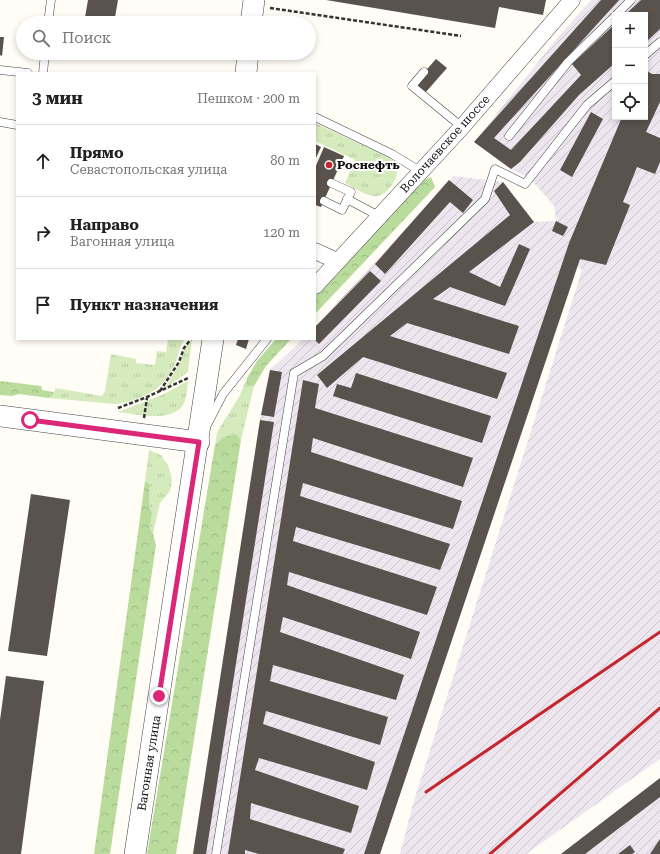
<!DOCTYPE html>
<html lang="ru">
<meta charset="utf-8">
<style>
:root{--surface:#fff;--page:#f2f2f2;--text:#222;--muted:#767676;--line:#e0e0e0}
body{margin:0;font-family:"Roboto Serif",serif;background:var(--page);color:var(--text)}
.controls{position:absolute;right:12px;top:12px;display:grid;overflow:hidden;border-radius:0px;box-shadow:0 2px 6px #0003}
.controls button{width:36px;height:36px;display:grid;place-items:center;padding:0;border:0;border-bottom:1px solid var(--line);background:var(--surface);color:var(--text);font:20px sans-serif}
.stop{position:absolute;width:12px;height:12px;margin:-9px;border:3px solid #db2777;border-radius:50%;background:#fff}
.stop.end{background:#db2777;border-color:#fff;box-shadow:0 1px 4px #0008}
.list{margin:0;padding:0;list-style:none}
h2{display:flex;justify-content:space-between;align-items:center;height:52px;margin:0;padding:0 16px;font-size:17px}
h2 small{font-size:13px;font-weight:400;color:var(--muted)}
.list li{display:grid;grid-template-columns:26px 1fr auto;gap:12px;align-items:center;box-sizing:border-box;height:72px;padding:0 16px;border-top:1px solid var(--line)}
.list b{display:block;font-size:15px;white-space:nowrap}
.list p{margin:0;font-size:13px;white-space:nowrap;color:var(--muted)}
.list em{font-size:13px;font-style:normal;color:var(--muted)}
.icon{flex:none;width:22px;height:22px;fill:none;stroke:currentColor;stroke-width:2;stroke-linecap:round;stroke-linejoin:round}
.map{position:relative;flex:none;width:660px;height:854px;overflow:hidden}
.search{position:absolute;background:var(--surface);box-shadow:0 2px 6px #0003;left:16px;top:16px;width:300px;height:44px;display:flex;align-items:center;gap:10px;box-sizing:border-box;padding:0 14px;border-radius:22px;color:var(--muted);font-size:15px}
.panel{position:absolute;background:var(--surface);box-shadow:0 2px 6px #0003;left:16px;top:72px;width:300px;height:268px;border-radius:0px}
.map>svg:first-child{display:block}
.industrial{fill:url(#industrial-furrows);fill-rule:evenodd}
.grass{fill:url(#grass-tufts)}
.forest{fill:url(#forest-crowns)}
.building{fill:#5a524d}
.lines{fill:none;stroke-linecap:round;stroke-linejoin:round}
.service-casing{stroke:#444;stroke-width:9}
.minor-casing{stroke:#444;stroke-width:17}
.tertiary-casing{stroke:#444;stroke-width:22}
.path{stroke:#333;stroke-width:2.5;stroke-dasharray:4 2;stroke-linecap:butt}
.service{stroke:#fff;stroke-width:8}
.minor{stroke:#fff;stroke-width:16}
.tertiary{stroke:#fff;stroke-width:21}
.rail{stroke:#c4262e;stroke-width:3}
.route{stroke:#db2777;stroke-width:5}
.poi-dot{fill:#c4262e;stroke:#fff;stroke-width:1.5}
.labels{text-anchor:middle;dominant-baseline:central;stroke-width:4;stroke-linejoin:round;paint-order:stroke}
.street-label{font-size:12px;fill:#111;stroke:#fff}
.poi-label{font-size:12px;font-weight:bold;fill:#111;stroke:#fff;text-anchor:start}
</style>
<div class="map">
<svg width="660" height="854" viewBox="0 0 660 854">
<defs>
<pattern id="industrial-furrows" width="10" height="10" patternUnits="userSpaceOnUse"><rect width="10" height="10" fill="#eee6ef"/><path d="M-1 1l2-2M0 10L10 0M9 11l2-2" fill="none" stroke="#cbc4cc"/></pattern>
<pattern id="grass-tufts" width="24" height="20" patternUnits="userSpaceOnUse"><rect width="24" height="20" fill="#d5ebbd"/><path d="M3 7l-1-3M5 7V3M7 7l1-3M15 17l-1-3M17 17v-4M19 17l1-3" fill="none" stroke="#b6c8a1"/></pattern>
<pattern id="forest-crowns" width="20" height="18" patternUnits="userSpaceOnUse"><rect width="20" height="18" fill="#b9dc9c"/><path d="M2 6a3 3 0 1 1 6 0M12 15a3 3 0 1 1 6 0" fill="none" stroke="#9ebc85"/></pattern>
</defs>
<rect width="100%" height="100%" fill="#fffdf5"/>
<g class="industrial">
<path d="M591 0H660V759L526 854H400L413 804 582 270 577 266 380 854H193L260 420 270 370 303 339H315V327L454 176 503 182 533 222 556 221 554 206 530 178 511 169 474 142 558 37ZM615 15H645V117H615Z"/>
<path d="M660 778V854H561Z"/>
</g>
<g class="grass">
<path d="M315 123 392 159C396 163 398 167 397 173 396 182 386 195 377 196 370 198 352 187 345 183L355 160 315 141Z"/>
<path d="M168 339H185C178 349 180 352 176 362 173 368 167 378 163 383 151 395 131 403 115 404L49 398 53 395V392L55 391V388L102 396 105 391 111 354 136 359V363L155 365 157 351 166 352Z"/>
<path d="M192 339 188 372 165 388 180 363 185 348Z"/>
<path d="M247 378V387L254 386 241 440 236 434 223 437 215 445 217 432 239 397Z"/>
<path d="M188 381C187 388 187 399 183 405 172 423 135 414 118 412L162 395Z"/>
<path d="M149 450 161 455 168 465 172 480 170 491 160 503 153 534 150 528 152 513 149 505 150 484 145 481Z"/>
</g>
<g class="forest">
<path d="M431 177 435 187 315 314V296L424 180Z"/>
<path d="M276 339H291L266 366 254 386 247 387V378L257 361Z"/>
<path d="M0 381 41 386 42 390 53 392V395L49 398 19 394 12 396 0 395Z"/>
<path d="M236 434 241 440 176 854H147L215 445 223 437Z"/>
<path d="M145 481 150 484 149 505 152 513 150 528 153 534 156 545 110 854H94Z"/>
</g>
<g class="building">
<path d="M88 0H118L114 23H84Z"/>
<path d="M326 0H546L543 15 499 7 495 28Z"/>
<path d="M601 0H619L494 138 511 150 581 75 572 64 615 24V63L579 95 520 162 511 169 474 142Z"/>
<path d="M641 0H660V29L645 43V15H625Z"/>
<path d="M0 37H4L2 56 0 55Z"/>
<path d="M436 59 447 68 425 93 414 84Z"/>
<path d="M645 70 652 74H660V102L646 132 660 138V162L655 174 637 167 623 202 630 205 606 265 580 259 380 854H364L569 243 622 117H645Z"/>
<path d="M591 112 603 119 572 177 560 170Z"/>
<path d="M315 144 321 147 315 160Z"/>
<path d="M324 147 344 156 321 207 315 205V168Z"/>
<path d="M449 180 473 200 463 213 450 202 385 274 375 264Z"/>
<path d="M503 182 534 222 469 272 500 287 519 244 530 249 505 306 450 287 433 299 519 326 509 354 407 323 390 336 507 373 497 399 363 357 327 388 317 375 510 215 494 191Z"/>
<path d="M556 221 568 227 563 236 552 231Z"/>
<path d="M370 271 381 281 319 344 314 339H315V327Z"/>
<path d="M238 339H249L246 349 236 345Z"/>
<path d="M270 370 282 372 274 417 261 415Z"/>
<path d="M356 373 491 416 482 443 333 396 337 384 351 388Z"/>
<path d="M303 380 319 384 315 408 473 458 463 487 313 438 311 452 462 501 453 529 303 483 300 496 450 544 440 570 296 527 293 541 437 587 427 615 289 572 287 585 420 632 411 659 283 617 280 632 404 675 396 700 273 665 270 681 388 717 380 745 266 711 263 724 375 762 367 790 259 758 255 770 359 806 351 833 251 803 250 819 345 849 343 854H259L245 850V854H228Z"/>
<path d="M260 420 274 422 206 854H193Z"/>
<path d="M31 494 70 500 47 656 8 651Z"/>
<path d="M6 676 44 681 21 854H0V720Z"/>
<path d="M660 778V797L585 854H561Z"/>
<path d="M660 839V854H650Z"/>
<path d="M630 845 635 852 632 854H618Z"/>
</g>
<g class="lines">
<g class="service-casing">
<g id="service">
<path d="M616 15 631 0"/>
<path d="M48 23 51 0"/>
<path d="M645 55 660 42"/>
<path d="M0 70 28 73"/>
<path d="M424 72 412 86 462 127"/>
<path d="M43 73 45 53"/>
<path d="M315 117 392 154 420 171"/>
<path d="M0 122 17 125"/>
<path d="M509 136 568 62 615 16"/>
<path d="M347 199 379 216"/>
<path d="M324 201 342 210 351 192 331 183"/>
<path d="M207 425 223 394 267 339"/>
<path d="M216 854 294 373 323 356 485 199 495 169 525 184 587 105 615 81"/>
</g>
</g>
<g class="minor-casing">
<g id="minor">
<path d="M315 251 337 261"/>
<path d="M315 286 462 127 572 0"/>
</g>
</g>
<g class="tertiary-casing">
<g id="tertiary">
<path d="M251 23 254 0"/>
<path d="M246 73 248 53"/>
<path d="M0 416 199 442"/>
<path d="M135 854 213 339"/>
</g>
</g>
<g class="path">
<path d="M270 8 461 36"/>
<path d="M160 391 179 362 184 348 191 339"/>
<path d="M118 408 147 397 188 378"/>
<path d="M144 418 147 398"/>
</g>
<use href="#service" class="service"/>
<use href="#minor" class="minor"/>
<use href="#tertiary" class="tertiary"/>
<g class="rail">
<path d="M426 792 660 632"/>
<path d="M490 854 660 708"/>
</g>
</g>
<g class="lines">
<path class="route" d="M30 420 199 442 159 696"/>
</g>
<circle class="poi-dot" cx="329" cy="165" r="4"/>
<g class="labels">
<g class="street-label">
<text transform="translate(445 144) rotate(-48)">Волочаевское шоссе</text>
<text transform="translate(149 763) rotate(-81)">Вагонная улица</text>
</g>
<g class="poi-label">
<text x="337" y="165">Роснефть</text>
</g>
</g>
</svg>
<div class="controls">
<button>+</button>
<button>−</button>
<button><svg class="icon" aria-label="locate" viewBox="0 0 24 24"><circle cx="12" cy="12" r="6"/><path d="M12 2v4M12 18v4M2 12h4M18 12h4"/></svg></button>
</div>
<div class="stop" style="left:30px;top:420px"></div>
<div class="stop end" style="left:159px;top:696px"></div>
<div class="search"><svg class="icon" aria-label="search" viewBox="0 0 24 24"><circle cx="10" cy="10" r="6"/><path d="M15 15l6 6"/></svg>Поиск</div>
<section class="panel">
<h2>3 мин<small>Пешком · 200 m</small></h2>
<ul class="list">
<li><svg class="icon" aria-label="ahead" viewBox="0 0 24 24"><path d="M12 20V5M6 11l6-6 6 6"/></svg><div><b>Прямо</b><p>Севастопольская улица</p></div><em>80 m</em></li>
<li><svg class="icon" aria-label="right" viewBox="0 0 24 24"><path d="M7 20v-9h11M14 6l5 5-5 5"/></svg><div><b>Направо</b><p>Вагонная улица</p></div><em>120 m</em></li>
<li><svg class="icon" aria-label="arrive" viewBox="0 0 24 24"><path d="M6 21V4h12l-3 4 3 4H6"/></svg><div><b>Пункт назначения</b></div></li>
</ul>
</section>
</div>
